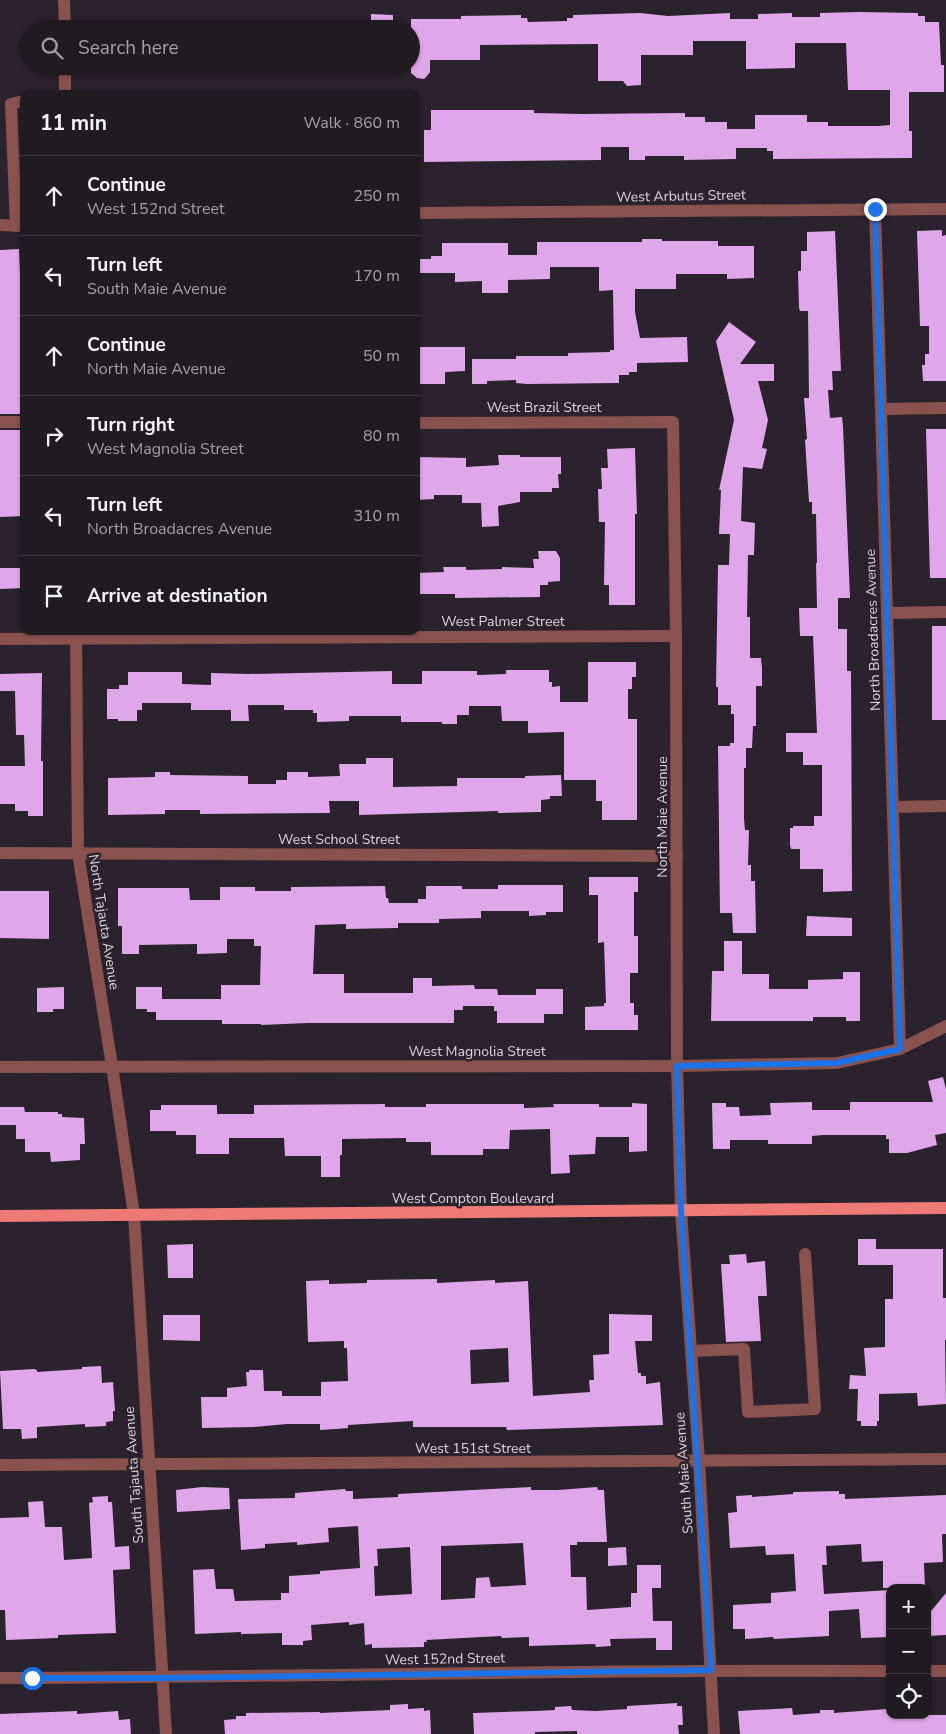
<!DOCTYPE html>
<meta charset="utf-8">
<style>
:root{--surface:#201a21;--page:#28232a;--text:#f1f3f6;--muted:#a2a1a5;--line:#3d383f}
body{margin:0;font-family:"Nunito Sans",sans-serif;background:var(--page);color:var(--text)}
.controls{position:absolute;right:15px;bottom:15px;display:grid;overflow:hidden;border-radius:10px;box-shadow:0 1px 4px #0004}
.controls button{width:45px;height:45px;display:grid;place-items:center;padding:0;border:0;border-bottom:1px solid var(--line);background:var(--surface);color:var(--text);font:25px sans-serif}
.stop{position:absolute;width:15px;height:15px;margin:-11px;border:4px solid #1a73e8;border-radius:50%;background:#fff}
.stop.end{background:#1a73e8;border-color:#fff;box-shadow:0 1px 5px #0008}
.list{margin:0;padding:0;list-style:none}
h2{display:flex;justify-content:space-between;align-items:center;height:65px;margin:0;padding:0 20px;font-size:21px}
h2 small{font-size:16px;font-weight:400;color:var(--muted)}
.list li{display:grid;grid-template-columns:32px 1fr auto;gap:15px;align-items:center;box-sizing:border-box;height:80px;padding:0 20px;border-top:1px solid var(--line)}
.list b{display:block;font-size:19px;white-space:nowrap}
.list p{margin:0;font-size:16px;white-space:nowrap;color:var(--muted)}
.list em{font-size:16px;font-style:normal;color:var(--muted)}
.icon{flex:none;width:28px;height:28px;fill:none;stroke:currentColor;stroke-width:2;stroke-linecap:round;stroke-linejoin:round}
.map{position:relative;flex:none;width:946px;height:1734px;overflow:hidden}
.search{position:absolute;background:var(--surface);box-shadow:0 1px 4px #0004;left:20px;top:20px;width:400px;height:55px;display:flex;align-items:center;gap:12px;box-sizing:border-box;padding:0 18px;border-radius:28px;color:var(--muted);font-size:19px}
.panel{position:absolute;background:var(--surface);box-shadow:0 1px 4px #0004;left:20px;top:90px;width:400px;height:545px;border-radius:10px}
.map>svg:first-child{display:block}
.building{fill:#dfa7e9;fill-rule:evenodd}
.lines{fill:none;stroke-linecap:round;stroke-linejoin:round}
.minor{stroke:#8a524f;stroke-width:12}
.major{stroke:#ee7a76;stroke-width:12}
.route{stroke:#1a73e8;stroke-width:6}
.labels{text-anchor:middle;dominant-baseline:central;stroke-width:5;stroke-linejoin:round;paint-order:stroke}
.street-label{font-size:14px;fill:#dbd5dc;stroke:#2a222c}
</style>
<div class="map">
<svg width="946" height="1734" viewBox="0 0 946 1734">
<rect width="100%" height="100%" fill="#2a222c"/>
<g class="building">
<path d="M859 12 918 13V16H925V22H939L941 65H944V92H909V131H912V158L773 159V151H767V148H736V159L684 160V156H645V160H629V147H601V160L424 162V130H431V110H534V113L582 114 685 113V117H705V122H727V129H755V115H807V122H828V126H879L890 125V90H848L846 43H795V68L746 69V41H693V55H641V85L627 86 623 81H598V44L480 45V60H430V72L427 76 424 79 417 78 411 73V19H461V16L521 15V18H527L528 22 567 21V18H573V15L640 13 668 16 730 13V19H758V14L792 13V17H820V13Z"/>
<path d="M371 14 393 15V29H371Z"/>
<path d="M942 230V236L946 235V381H923L922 365H925V354H929V326H920L917 231Z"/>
<path d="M835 231 841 371H832L833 390H828L830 418 842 417 843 426 850 598H838V629H847V671H851L852 891 823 892V869H800V849H791L790 845V828H793V826H814V816H822V765H803V752H786V733H817L813 636H800L799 608H817L816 563H817L816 514H812V502H809L805 440 807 439 804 398H809L808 311H800L799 308 798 271H801V251H807V232Z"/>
<path d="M642 239H662V241H718V246H754V278L727 279V274H676V289H635V312L640 338 687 337 688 362 637 363V372H629V375H619V383L527 384 516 383V380L487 381V384H472V359H516V356H568V353L610 352V350H614L613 290 599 291V267H550V279L508 280V293H482V281L455 282V273H416V259H431V256H442V243H508V255H537V242H642Z"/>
<path d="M19 249 20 274H23L24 304H20L22 353H24V414H0V250Z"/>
<path d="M729 322 756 342 740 364H774V381H758L768 420 762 448 767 449 762 469 743 467 741 521 755 523 754 555H748L747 617H750V658H761L762 668V686H756V726H753L752 748H746V768H744V818L745 830H749L748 865H751V881H755L756 933H733L732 913H720L718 746H730V743H734V714H731V705H718V687H716L718 565H729L730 534H719L721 490H719L734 420 716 341Z"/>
<path d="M416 347H465V371L445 372V384H416Z"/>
<path d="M926 429H946V578H930Z"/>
<path d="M0 430H24V516L0 517Z"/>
<path d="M635 448 637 514H635V605H609V585H604L605 522H599L598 489H602L601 468H608L607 449Z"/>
<path d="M498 455H520V457H561V474H558L559 488H552V492H520V502L498 506 499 526 482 527 481 503H462V495H434V499L416 500V457L466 458V467L499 465Z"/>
<path d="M538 551H556L560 558V581L548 582V585H540V597L455 598V594H416V573L444 572 443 567H466V570L502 569V567L534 568 533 559H539Z"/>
<path d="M0 568H24V588L0 589Z"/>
<rect x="932" y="626" width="14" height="94"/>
<path d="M588 662H636V677H632V689H628V719H637V820H602V801H596V780H564V732L528 733V721H502L501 706H469V715H457V724H442V722H401V716H349V721L317 722V713H313V710H284V705H248L249 721H231V710H191V703H142V710H137V721H118V719H107V689H119V685H128V672H182V684L211 685V673L248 674 392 671V684H422V671H477V675L506 674V670H549V682H552V687L560 686V702H588Z"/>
<path d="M42 673 41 761H43V816H28V811H15V804H0V766H25L24 735H16L15 691H0V674Z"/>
<path d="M366 758H393V787L457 786V778H525V776L561 775 562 796H550V799L541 800V812L498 813V811L359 815V801H329L330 813 200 814V810H165V814L108 815V778L155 777V772H170V775L248 776V784H276V780H287V772H308V777L340 776 339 764H366Z"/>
<path d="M589 877H638V892H634V936H638V973H630V1003H634V1015H638V1030H585V1007L604 1006V1003H606L604 942 598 943V895H589Z"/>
<path d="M498 885H563V912H546V915L529 916V911H481V918L439 919V923H398V928L346 929V924L315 925 313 974H344V993H413V978H432V986L474 985 475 989H497L498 995H536V989H563V1014H544V1023H497V1011H494V1006H463V1010H454V1023H308L261 1025V1024H222V1020H156V1012H147V1009H136V987H162V999H221V985H260L261 946H254V939H227V953L197 954V944L139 945V954H122V926H118V888H189L190 900H220V887H255V891H291V887L385 886 386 898H388L389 903H418V899H426V886H462V889H498Z"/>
<path d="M0 891H49V939L0 938Z"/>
<path d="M807 916 852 918V936H806Z"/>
<path d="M724 941H742V974H769V989H808V980L843 979V972H860V1021H846V1017H813V1021H711L712 971H724Z"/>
<path d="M64 987V1009H53V1012H37V988Z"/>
<path d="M943 1077 946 1089V1133L935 1135 937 1145 907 1153H889V1139H886V1135H823L812 1136V1144H768V1140H730V1149H713L712 1103H726V1107H739L740 1116 771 1115 770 1103 812 1102V1110H850V1102H933L928 1081Z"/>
<path d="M632 1103 647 1104V1151L629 1152V1137H596L595 1154 569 1155 570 1173 551 1174 550 1129 510 1130 509 1149H483V1155H431V1142H406V1138L342 1139V1155H340V1177H321V1156H285L284 1138H229V1154H196V1135H176V1131H150V1110H161V1105H217V1114H254V1105L385 1104V1107H426V1104H524V1108L554 1107 553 1104H599V1107H632Z"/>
<path d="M0 1107H24L25 1112H58V1114H62V1117L84 1118 85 1144H80V1160L51 1162 50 1152H25V1139H16V1125H0Z"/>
<path d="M858 1239H876V1249H943V1298H946V1340H945L946 1404 918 1406 917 1393 879 1394V1421H877V1426H861V1421H857L858 1389H849L850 1375 866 1376 864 1348 885 1347V1299H893V1265H858Z"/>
<path d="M193 1244V1278H168L167 1245Z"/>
<path d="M746 1254 747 1263 765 1261 767 1296H758L761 1341 726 1342 721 1264H730L729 1255Z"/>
<path d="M437 1279V1283L495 1280V1283L528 1281 533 1396 590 1392 589 1380H594L593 1355 609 1354V1314L652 1315V1341H635L638 1373H641V1376H646V1384L660 1382 663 1425 507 1430 506 1427H413V1421L348 1425V1428L336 1429 320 1430V1424H287L254 1427 202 1428 201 1397H227V1388L247 1386 246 1372H249V1370H263L264 1391H282V1396H321V1382L348 1381 347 1348H344V1341L308 1342 306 1281 329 1280V1284L367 1283V1280ZM508 1348 509 1382 471 1384 470 1350Z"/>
<path d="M163 1315H200V1341L163 1340Z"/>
<path d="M101 1366 102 1383 113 1382 115 1411H113V1421L106 1422V1426L85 1427V1424L37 1427V1438L22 1439 21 1429H3L0 1371 34 1369 37 1370V1372L82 1369V1367Z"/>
<path d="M202 1487 229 1488 230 1509 177 1512 176 1490Z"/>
<path d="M531 1487V1490H558L597 1487 598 1490H604L607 1542H577V1545H570L571 1577H586L587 1610 631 1607V1593H637V1565H661V1588H652L653 1621H672V1650H656V1638L610 1639 611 1646 596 1647 595 1644 529 1646V1637L502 1638 501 1636 426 1640 427 1642H424V1647L372 1648V1644L365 1645 364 1623 349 1625V1622L311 1625 312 1640 303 1641V1645H282V1633L241 1634V1632L195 1634 193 1570 214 1569 216 1589H233L235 1601 281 1600V1593H289V1576L320 1574V1571L360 1568 358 1526 328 1528 329 1542 297 1545V1542L265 1544V1548L241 1550 238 1499 295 1498V1493L345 1489 346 1491H353V1499L398 1497V1494ZM523 1543 526 1585 491 1587 489 1577 476 1578 475 1598 441 1600V1546ZM410 1547 412 1594 375 1596 374 1566H378L377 1549Z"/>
<path d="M839 1491V1494H845V1499L946 1495V1534H942L943 1562 924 1563 925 1588H883V1561L862 1562 861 1544 826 1546 827 1565H822L824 1594 890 1590V1637L861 1638 859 1609 829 1611V1636L774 1639 773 1637 745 1639V1629H733V1605L771 1603V1593L796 1591 794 1554 766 1555 765 1546 730 1548 728 1513 737 1512 736 1496 752 1495V1497L793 1494V1492Z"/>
<path d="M108 1496V1502H112L115 1547 129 1546 130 1569 113 1570 116 1633 58 1635V1638L6 1640 5 1610H0V1518L29 1517 28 1502 43 1501 45 1527H62L64 1560 92 1558 89 1503 93 1502 92 1497Z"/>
<path d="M626 1547 627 1565 608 1566V1548Z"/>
<path d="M946 1593V1635L927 1636V1616Z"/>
<path d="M677 1703V1706H682L683 1725H678L679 1734H577V1731L535 1732V1734H474L473 1713 535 1711 555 1710V1707L571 1706 572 1710 596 1711 627 1709V1706Z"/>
<path d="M408 1704V1709L424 1708V1711L430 1710 431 1734H225L224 1720 236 1719V1716H246V1713L320 1712V1713L390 1710V1705Z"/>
<path d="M792 1708 793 1715 820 1713V1710H834V1713L887 1709 888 1715H946V1734H740L738 1711Z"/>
<path d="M77 1711V1714L118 1711 119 1720 130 1719 131 1734H0V1714Z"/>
</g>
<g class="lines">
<g class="minor">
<path d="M64 0 65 29"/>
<path d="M65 66V94"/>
<path d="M875 209 900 1049"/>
<path d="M416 213 946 209"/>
<path d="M0 225 24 226"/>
<path d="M16 226 11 104 24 101"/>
<path d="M881 409 946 408"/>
<path d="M0 422H24"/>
<path d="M416 423 673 422 676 636 677 1066 681 1211 699 1461 714 1734"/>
<path d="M887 613 946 612"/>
<path d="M76 631 78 853 112 1066 134 1215 166 1734"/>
<path d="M0 639 676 636"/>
<path d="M893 807 946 806"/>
<path d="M0 853 677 856"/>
<path d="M0 1067 677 1066 837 1063 900 1049 946 1026"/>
<path d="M691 1351 744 1349 748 1412 815 1409 805 1254"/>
<path d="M0 1465 946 1459"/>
<path d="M927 1671H946"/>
<path d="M0 1678C297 1677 593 1669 890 1671"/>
</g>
<path class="major" d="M0 1216 946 1208"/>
</g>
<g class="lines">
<path class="route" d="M32 1678H162L711 1670 681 1211 677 1066 836 1063 900 1049 875 209"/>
</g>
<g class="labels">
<g class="street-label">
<text transform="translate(681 196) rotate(-1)">West Arbutus Street</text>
<text x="544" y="407">West Brazil Street</text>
<text x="503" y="621">West Palmer Street</text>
<text transform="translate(873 630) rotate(-92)">North Broadacres Avenue</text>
<text transform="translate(662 817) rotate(-90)">North Maie Avenue</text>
<text x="339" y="839">West School Street</text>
<text transform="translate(104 922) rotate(81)">North Tajauta Avenue</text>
<text x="477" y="1051">West Magnolia Street</text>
<text x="473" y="1198">West Compton Boulevard</text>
<text x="473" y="1448">West 151st Street</text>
<text transform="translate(684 1473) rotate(-94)">South Maie Avenue</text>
<text transform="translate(134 1475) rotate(-94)">South Tajauta Avenue</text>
<text transform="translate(445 1659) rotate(-1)">West 152nd Street</text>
</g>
</g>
</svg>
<div class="controls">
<button>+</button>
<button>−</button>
<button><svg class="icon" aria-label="locate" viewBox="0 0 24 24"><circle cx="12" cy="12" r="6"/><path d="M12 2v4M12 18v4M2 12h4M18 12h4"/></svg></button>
</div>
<div class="stop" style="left:32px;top:1678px"></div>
<div class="stop end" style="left:875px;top:209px"></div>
<div class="search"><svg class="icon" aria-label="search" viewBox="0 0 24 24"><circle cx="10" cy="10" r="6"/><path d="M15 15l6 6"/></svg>Search here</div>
<section class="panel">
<h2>11 min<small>Walk · 860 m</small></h2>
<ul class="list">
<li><svg class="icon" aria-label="ahead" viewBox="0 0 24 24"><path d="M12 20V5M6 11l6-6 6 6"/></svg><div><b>Continue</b><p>West 152nd Street</p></div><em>250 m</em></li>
<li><svg class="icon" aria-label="left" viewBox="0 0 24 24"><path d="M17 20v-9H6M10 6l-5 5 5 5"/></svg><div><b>Turn left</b><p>South Maie Avenue</p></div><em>170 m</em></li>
<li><svg class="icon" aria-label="ahead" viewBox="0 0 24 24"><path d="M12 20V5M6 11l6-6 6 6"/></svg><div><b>Continue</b><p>North Maie Avenue</p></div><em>50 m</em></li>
<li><svg class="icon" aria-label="right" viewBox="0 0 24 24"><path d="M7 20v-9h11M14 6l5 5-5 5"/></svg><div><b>Turn right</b><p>West Magnolia Street</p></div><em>80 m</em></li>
<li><svg class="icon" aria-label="left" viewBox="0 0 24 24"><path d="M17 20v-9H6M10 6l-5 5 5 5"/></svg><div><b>Turn left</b><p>North Broadacres Avenue</p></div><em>310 m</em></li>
<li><svg class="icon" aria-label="arrive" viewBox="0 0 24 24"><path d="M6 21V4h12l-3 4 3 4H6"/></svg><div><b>Arrive at destination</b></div></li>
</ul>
</section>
</div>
